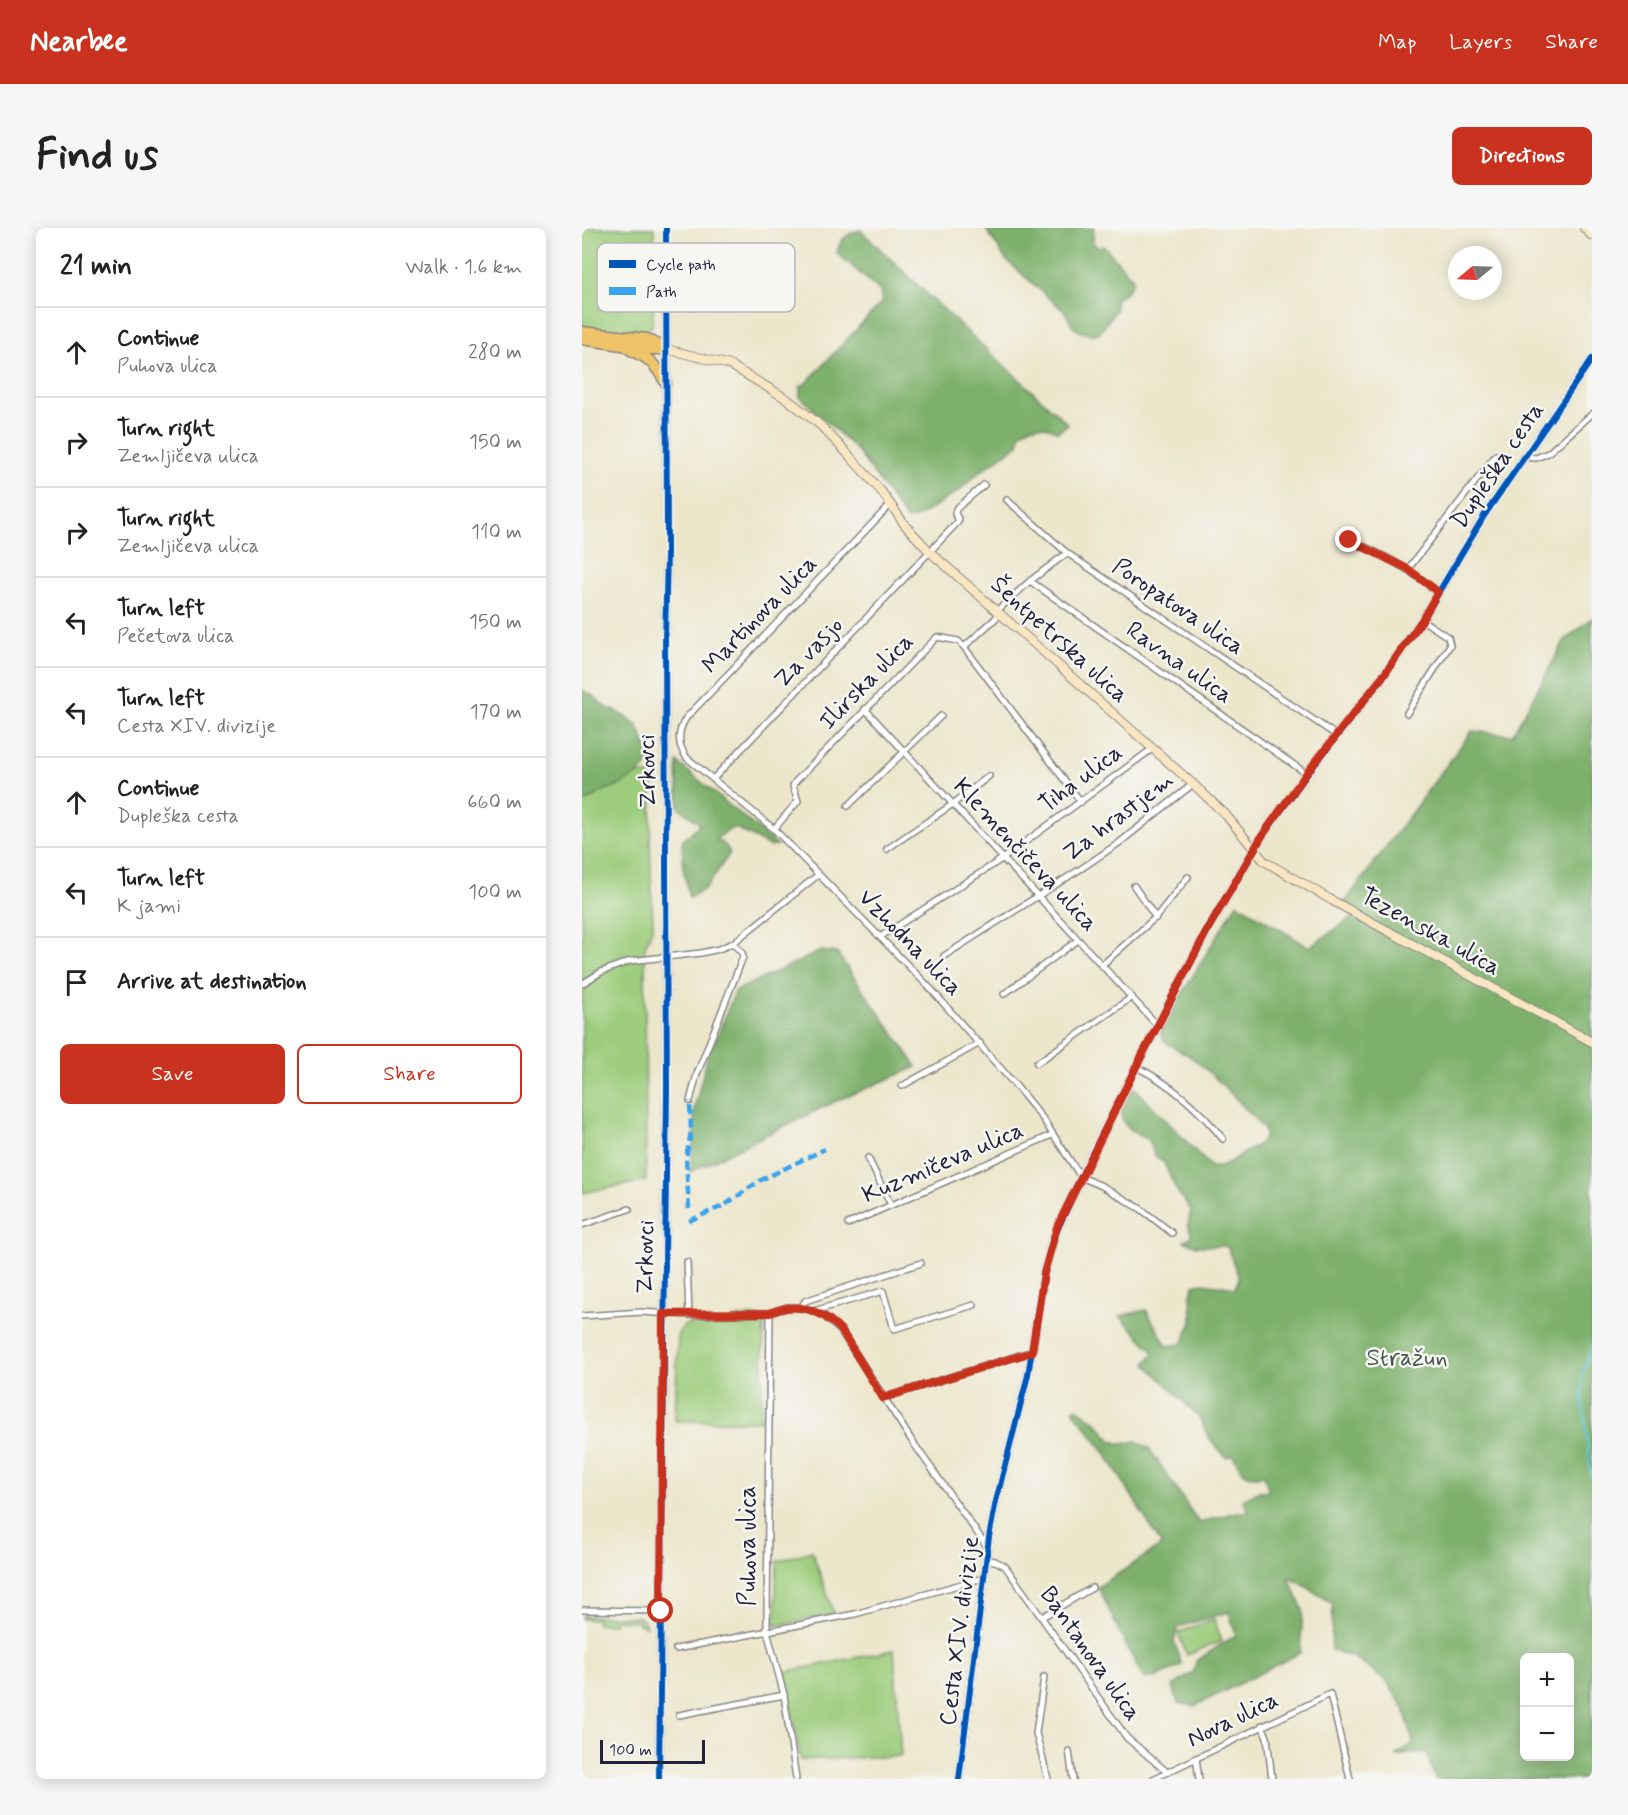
<!DOCTYPE html>
<meta charset="utf-8">
<style>
:root{--surface:#fff;--page:#f6f6f6;--text:#222;--muted:#767676;--line:#e0e0e0;--accent:#c8321e}
body{margin:0;font-family:Mynerve,sans-serif;background:var(--page);color:var(--text)}
.controls{position:absolute;right:18px;bottom:18px;display:grid;overflow:hidden;border-radius:9px;box-shadow:0 3px 15px #0003}
.controls button{width:54px;height:54px;display:grid;place-items:center;padding:0;border:0;border-bottom:2px solid var(--line);background:var(--surface);color:var(--text);font:30px sans-serif}
.compass{position:absolute;left:866px;top:18px;width:54px;height:54px;border-radius:50%;background:var(--surface);box-shadow:0 3px 15px #0003;rotate:251deg}
.scale{position:absolute;left:18px;bottom:15px;width:105px;box-sizing:border-box;padding-left:6px;border:3px solid #22223b;border-top:0;font-size:16px;line-height:21px;white-space:nowrap;color:#22223b;-webkit-text-stroke:4px #f6f6f2;paint-order:stroke}
.stop{position:absolute;width:18px;height:18px;margin:-14px;border:4px solid #c8321e;border-radius:50%;background:#fff}
.stop.end{background:#c8321e;border-color:#fff;box-shadow:0 2px 6px #0008}
.list{margin:0;padding:0;list-style:none}
h2{display:flex;justify-content:space-between;align-items:center;height:78px;margin:0;padding:0 24px;font-size:26px}
h2 small{font-size:20px;font-weight:400;color:var(--muted)}
.list li{display:grid;grid-template-columns:39px 1fr auto;gap:18px;align-items:center;box-sizing:border-box;height:90px;padding:0 24px;border-top:2px solid var(--line)}
.list b{display:block;font-size:22px;white-space:nowrap}
.list p{margin:0;font-size:20px;white-space:nowrap;color:var(--muted)}
.list em{font-size:20px;font-style:normal;color:var(--muted)}
.actions{display:flex;gap:12px;padding:18px 24px}
.actions a{flex:1;padding:14px 0;border:2px solid var(--accent);border-radius:9px;text-align:center;font-size:21px;color:var(--accent)}
.actions .main{background:var(--accent);color:#fff}
.icon{flex:none;width:33px;height:33px;fill:none;stroke:currentColor;stroke-width:2;stroke-linecap:round;stroke-linejoin:round}
.map{position:relative;flex:none;width:1010px;height:1551px;overflow:hidden;border-radius:9px}
header{display:flex;align-items:center;gap:36px;box-sizing:border-box;height:84px;padding:0 30px;background:var(--accent);color:#fff}
header strong{font-size:28px}
nav{display:flex;gap:33px;margin-inline-start:auto;font-size:21px}
.intro{display:flex;align-items:center;justify-content:space-between;box-sizing:border-box;height:144px;padding:0 36px}
h1{margin:0;font-size:42px}
.button{padding:15px 27px;border-radius:9px;background:var(--accent);color:#fff;font-size:21px;font-weight:700}
main{display:flex;gap:36px;padding:0 36px}
aside{flex:1;background:var(--surface);border-radius:9px;box-shadow:0 3px 15px #0003}
.map>svg:first-child{display:block}
.green{fill:#9ccc7b;stroke:#5f775b;stroke-width:1.5}
.forest{fill:#7db06b;stroke:#506953;stroke-width:1.5;fill-rule:evenodd}
.lines{fill:none;stroke-linecap:round;stroke-linejoin:round}
.stream{stroke:#5cc5d8;stroke-width:2}
.street-casing{stroke:#878483;stroke-width:8}
.secondary-casing{stroke:#878483;stroke-width:10}
.highway-casing{stroke:#878483;stroke-width:13}
.street{stroke:#fff;stroke-width:5}
.secondary{stroke:#f9e7c3;stroke-width:8}
.highway{stroke:#efc469;stroke-width:10}
.quiet{stroke:#3ea2ec;stroke-width:4.5;stroke-dasharray:9 4.5;stroke-linecap:butt}
.cycleway-casing{stroke:#f6f6f2;stroke-width:10}
.cycleway{stroke:#0057b8;stroke-width:6}
.route{stroke:#c8321e;stroke-width:8}
.labels{text-anchor:middle;dominant-baseline:central;stroke-width:5;stroke-linejoin:round;paint-order:stroke}
.street-label{font-size:24px;fill:#22223b;stroke:#f6f6f2}
.park-label{font-size:24px;fill:#47554e;stroke:#f6f6f2}
.key{fill:#f6f6f2;stroke:#b6b6bb;stroke-width:1.5}
.key-label{font-size:16px;fill:#22223b}
</style>
<header>
<strong>Nearbee</strong>
<nav><a>Map</a><a>Layers</a><a>Share</a></nav>
</header>
<div class="intro"><h1>Find us</h1><a class="button">Directions</a></div>
<main>
<aside>
<h2>21 min<small>Walk · 1.6 km</small></h2>
<ul class="list">
<li><svg class="icon" aria-label="ahead" viewBox="0 0 24 24"><path d="M12 20V5M6 11l6-6 6 6"/></svg><div><b>Continue</b><p>Puhova ulica</p></div><em>280 m</em></li>
<li><svg class="icon" aria-label="right" viewBox="0 0 24 24"><path d="M7 20v-9h11M14 6l5 5-5 5"/></svg><div><b>Turn right</b><p>Zemljičeva ulica</p></div><em>150 m</em></li>
<li><svg class="icon" aria-label="right" viewBox="0 0 24 24"><path d="M7 20v-9h11M14 6l5 5-5 5"/></svg><div><b>Turn right</b><p>Zemljičeva ulica</p></div><em>110 m</em></li>
<li><svg class="icon" aria-label="left" viewBox="0 0 24 24"><path d="M17 20v-9H6M10 6l-5 5 5 5"/></svg><div><b>Turn left</b><p>Pečetova ulica</p></div><em>150 m</em></li>
<li><svg class="icon" aria-label="left" viewBox="0 0 24 24"><path d="M17 20v-9H6M10 6l-5 5 5 5"/></svg><div><b>Turn left</b><p>Cesta XIV. divizije</p></div><em>170 m</em></li>
<li><svg class="icon" aria-label="ahead" viewBox="0 0 24 24"><path d="M12 20V5M6 11l6-6 6 6"/></svg><div><b>Continue</b><p>Dupleška cesta</p></div><em>660 m</em></li>
<li><svg class="icon" aria-label="left" viewBox="0 0 24 24"><path d="M17 20v-9H6M10 6l-5 5 5 5"/></svg><div><b>Turn left</b><p>K jami</p></div><em>100 m</em></li>
<li><svg class="icon" aria-label="arrive" viewBox="0 0 24 24"><path d="M6 21V4h12l-3 4 3 4H6"/></svg><div><b>Arrive at destination</b></div></li>
</ul>
<div class="actions"><a class="main">Save</a><a>Share</a></div>
</aside>
<div class="map">
<svg width="1010" height="1551" viewBox="0 0 1010 1551">
<rect width="100%" height="100%" fill="#f6f6f2"/>
<filter id="ink" filterUnits="userSpaceOnUse"><feTurbulence type="fractalNoise" baseFrequency=".0167" numOctaves="2"/><feDisplacementMap in="SourceGraphic" scale="12" xChannelSelector="R" yChannelSelector="G"/><feConvolveMatrix kernelMatrix="1 2 1 2 8 2 1 2 1" color-interpolation-filters="sRGB"/></filter>
<filter id="wash" filterUnits="userSpaceOnUse"><feTurbulence type="fractalNoise" baseFrequency=".008" numOctaves="4" result="noise"/><feDisplacementMap in="SourceGraphic" scale="24" xChannelSelector="R" yChannelSelector="G"/><feGaussianBlur stdDeviation="1.35" result="paint"/><feColorMatrix in="noise" values="0 0 0 0 0 0 0 0 0 0 0 0 0 0 0 0 0 1.4 0 .05"/><feComposite in="paint" operator="in"/></filter>
<g filter="url(#wash)">
<rect width="100%" height="100%" fill="#ece6cb"/>
<g class="green">
<path d="M0 0H72L71 89 70 98 64 106 0 100Z"/>
<path d="M56 546 71 547 68 612 71 699 63 719 64 953 0 965V574L11 570 22 562 33 559Z"/>
<path d="M175 1088 180 1091 182 1095 179 1193H93L96 1105 103 1097 111 1095 125 1092 138 1095 157 1089Z"/>
<path d="M230 1323 252 1386 193 1398 195 1333Z"/>
<path d="M0 1388 57 1389 62 1393 64 1399 57 1396 55 1393 32 1392V1396H15L14 1391H0Z"/>
<path d="M632 1391 640 1413 605 1427 596 1405Z"/>
<path d="M312 1422 319 1528 219 1532 202 1444Z"/>
</g>
<g class="forest">
<path d="M403 0H512L511 15 516 19 522 18 551 51C548 62 543 66 533 71L534 81 518 105 509 106 499 104 491 99 483 84 424 32Z"/>
<path d="M278 2 379 98 486 196 475 204C462 195 451 195 438 206L437 216 395 246 377 263 336 289 325 292 274 221 218 169V159L226 153 300 74 298 63 255 25C257 12 266 5 278 2Z"/>
<path d="M1010 390V1551H853L844 1524 813 1528 831 1515 822 1480 805 1454 771 1429 749 1422 751 1376 722 1357 707 1350 721 1382 718 1425 613 1478 596 1475 591 1458 612 1444 614 1433 654 1407 647 1384 596 1399 592 1413 600 1437 575 1449 562 1451C545 1421 531 1390 516 1359L580 1317 524 1226 491 1182 494 1180 514 1194 530 1213 540 1216 554 1213 567 1220 617 1295 654 1284H667L661 1272 678 1263H687L682 1247C661 1251 661 1244 651 1227L644 1229 627 1210 618 1190 564 1136 572 1124 538 1088 564 1082 585 1118 600 1116 610 1094 609 1066 612 1057 621 1055 653 1060 657 1050 645 1018H615L602 1013 610 1008 606 997 609 982 595 963 581 933C564 925 575 918 565 911 563 909 559 909 556 907 530 892 540 879 552 859L629 939H640L680 914 683 908 682 901C659 876 636 850 609 829 598 821 586 820 579 808L580 799 655 675 727 719 777 685 763 674 890 503 930 507 983 412ZM942 1430H987V1528H942Z"/>
<path d="M0 462 12 468 23 479 36 484 55 497 69 529C67 542 46 553 34 559 30 561 25 560 21 563 14 568 9 571 0 574Z"/>
<path d="M95 534 195 617 189 619 152 599 134 611 144 618 148 625 124 660 107 670 101 639 100 613 118 596 96 579Z"/>
<path d="M239 723 255 725 335 839 256 872 108 944 113 903 112 882 126 826 135 809 153 763Z"/>
</g>
<g class="lines">
<path class="stream" d="M1010 1118 1001 1144 1000 1167 1010 1254"/>
</g>
</g>
<g filter="url(#ink)">
<g class="lines">
<g class="street-casing">
<g id="street">
<path d="M941 229 954 230 966 225 1010 186"/>
<path d="M425 272 485 325 754 507"/>
<path d="M308 277 104 490C95 504 95 517 105 530L192 601 348 760 434 858 461 891 499 949 520 958 559 981 590 1005"/>
<path d="M767 312C802 327 826 340 856 364"/>
<path d="M826 341 914 227"/>
<path d="M448 353 725 546"/>
<path d="M382 419 414 390 418 380 448 353 485 325"/>
<path d="M283 481 576 798"/>
<path d="M825 485 868 417 866 409 840 392"/>
<path d="M131 551 375 295 377 292 373 286 374 281 402 257"/>
<path d="M266 578 359 488"/>
<path d="M192 601 216 573 211 558 213 554 355 409 376 413 382 419 499 574"/>
<path d="M305 621 371 576 407 548"/>
<path d="M552 658 574 690"/>
<path d="M298 709 420 631 570 521"/>
<path d="M362 728 500 640 537 615 611 556"/>
<path d="M520 737 574 689 606 649"/>
<path d="M0 756 19 744 48 733 119 725 137 721 151 715 236 647"/>
<path d="M422 766 496 712"/>
<path d="M455 835 550 769"/>
<path d="M554 839C587 854 619 883 641 911"/>
<path d="M320 858 398 815"/>
<path d="M108 873 115 846 161 729 160 725 151 715"/>
<path d="M286 930 309 977"/>
<path d="M266 996 470 907"/>
<path d="M0 997 47 981"/>
<path d="M105 1034 107 1087"/>
<path d="M219 1080 223 1073 339 1035"/>
<path d="M232 1083 301 1063 312 1101 392 1077"/>
<path d="M188 1085 185 1391V1403L202 1467 214 1551"/>
<path d="M0 1088 59 1084 107 1087 188 1085 205 1079 222 1080 240 1086 259 1103 330 1213 406 1320"/>
<path d="M301 1170 451 1123"/>
<path d="M404 1331 413 1333 423 1338 545 1510 585 1544"/>
<path d="M0 1382 79 1383"/>
<path d="M460 1389 510 1360"/>
<path d="M94 1421 273 1386 401 1350"/>
<path d="M462 1449 454 1505 466 1551"/>
<path d="M97 1487 202 1467"/>
<path d="M680 1497 685 1509 690 1551"/>
<path d="M487 1523 491 1551"/>
<path d="M614 1530 617 1551"/>
<path d="M571 1551 748 1466 768 1551"/>
</g>
</g>
<g class="secondary-casing">
<g id="secondary">
<path d="M1002 0 1010 8"/>
<path d="M84 121 148 137 205 171 238 197 263 223 299 263 323 297 348 324 611 556 643 586 682 633 751 673 1010 814"/>
<path d="M77 1551 85 861 83 410 85 326 84 0"/>
<path d="M377 1551 407 1309 414 1273 446 1147 462 1045 471 1011 499 949 554 839 627 699 680 608 725 546 802 447 840 392 902 288 1010 131"/>
</g>
</g>
<g class="highway-casing">
<g id="highway">
<path d="M0 104 65 111 84 121"/>
<path d="M0 111 66 121H80"/>
<path d="M46 120C52 125 58 126 64 130 73 136 79 146 84 155"/>
</g>
</g>
<use href="#street" class="street"/>
<use href="#secondary" class="secondary"/>
<use href="#highway" class="highway"/>
<g class="quiet">
<path d="M107 981 104 930 109 904 108 873"/>
<path d="M107 993 143 977 177 953 243 921"/>
</g>
<g class="cycleway-casing">
<g id="cycleway">
<path d="M77 1551 85 861 83 410 85 326 84 0"/>
<path d="M377 1551 407 1309 414 1273 446 1147 462 1045 471 1011 499 949 554 839 627 699 680 608 725 546 802 447 840 392 902 288 1010 131"/>
</g>
</g>
<use href="#cycleway" class="cycleway"/>
</g>
</g>
<g class="lines" filter="url(#ink)">
<path class="route" d="M79 1383 81 1086 188 1085C215 1073 239 1082 259 1102L301 1170 450 1124 462 1045 475 999 554 839 627 699 680 608 724 546 802 447 840 392 856 364 826 341 767 312"/>
</g>
<g class="labels">
<g class="street-label">
<text transform="translate(916 238) rotate(-56)">Dupleška cesta</text>
<text transform="translate(596 379) rotate(34)">Poropatova ulica</text>
<text transform="translate(178 387) rotate(-46)">Martinova ulica</text>
<text transform="translate(477 412) rotate(42)">Šentpetrska ulica</text>
<text transform="translate(227 425) rotate(-46)">Za vasjo</text>
<text transform="translate(597 435) rotate(35)">Ravna ulica</text>
<text transform="translate(285 454) rotate(-46)">Ilirska ulica</text>
<text transform="translate(66 543) rotate(-91)">Zrkovci</text>
<text transform="translate(499 551) rotate(-37)">Tiha ulica</text>
<text transform="translate(537 589) rotate(-37)">Za hrastjem</text>
<text transform="translate(443 627) rotate(47)">Klemenčičeva ulica</text>
<text transform="translate(848 704) rotate(29)">Tezenska ulica</text>
<text transform="translate(328 715) rotate(46)">Vzhodna ulica</text>
<text transform="translate(361 935) rotate(-23)">Kuzmičeva ulica</text>
<text transform="translate(64 1029) rotate(-89)">Zrkovci</text>
<text transform="translate(166 1318) rotate(-90)">Puhova ulica</text>
<text transform="translate(378 1403) rotate(-83)">Cesta XIV. divizije</text>
<text transform="translate(508 1426) rotate(55)">Bantanova ulica</text>
<text transform="translate(651 1492) rotate(-26)">Nova ulica</text>
</g>
<g class="park-label">
<text x="825" y="1130">Stražun</text>
</g>
</g>
<rect x="15" y="15" width="198" height="69" rx="9" class="key"/>
<rect x="27" y="32" width="27" height="8" fill="#0057b8"/>
<rect x="27" y="59" width="27" height="8" fill="#3ea2ec"/>
<g class="key-label">
<text x="64" y="42">Cycle path</text>
<text x="64" y="69">Path</text>
</g>
</svg>
<div class="controls">
<button>+</button>
<button>−</button>
</div>
<svg class="compass" viewBox="-18 -18 36 36"><path d="M0-13l5 13h-10z" fill="#e53935"/><path d="M0 13l5-13h-10z" fill="#767676"/></svg>
<div class="scale">100 m</div>
<div class="stop" style="left:79px;top:1383px"></div>
<div class="stop end" style="left:767px;top:312px"></div>
</div>
</main>
